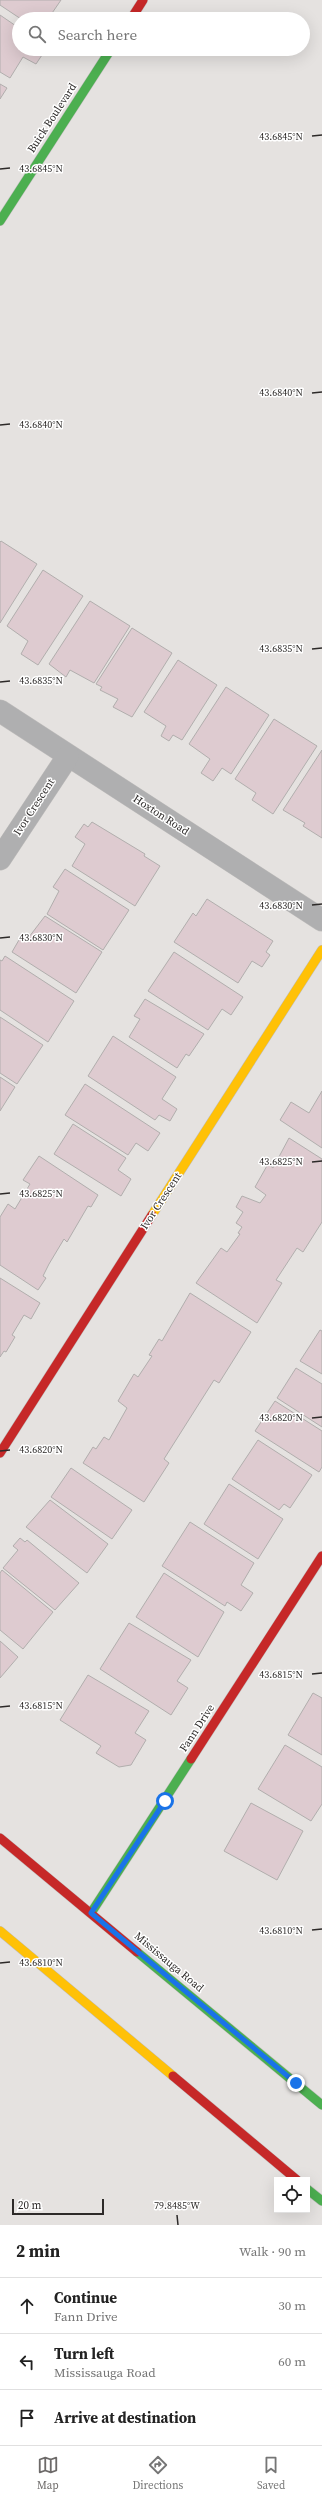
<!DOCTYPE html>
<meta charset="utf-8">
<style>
:root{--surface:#fff;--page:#f2f2f2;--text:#222;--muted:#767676;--line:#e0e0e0;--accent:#6d6a69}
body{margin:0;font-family:"Source Serif 4",serif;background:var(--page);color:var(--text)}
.controls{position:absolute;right:12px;bottom:12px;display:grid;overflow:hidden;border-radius:0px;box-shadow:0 4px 16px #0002}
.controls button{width:36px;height:36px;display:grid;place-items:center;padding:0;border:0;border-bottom:1px solid var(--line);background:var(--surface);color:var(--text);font:20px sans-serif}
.scale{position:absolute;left:12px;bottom:10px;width:92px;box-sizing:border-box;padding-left:4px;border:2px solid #2d2a29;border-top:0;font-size:11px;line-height:14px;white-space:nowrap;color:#2d2a29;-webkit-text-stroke:3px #fff;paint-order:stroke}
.stop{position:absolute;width:12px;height:12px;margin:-9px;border:3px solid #1a73e8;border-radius:50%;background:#fff}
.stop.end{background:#1a73e8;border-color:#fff;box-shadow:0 1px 4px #0008}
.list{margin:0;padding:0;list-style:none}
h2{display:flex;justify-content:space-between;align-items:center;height:52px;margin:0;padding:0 16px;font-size:17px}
h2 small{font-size:13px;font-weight:400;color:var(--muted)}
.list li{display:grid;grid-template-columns:26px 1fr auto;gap:12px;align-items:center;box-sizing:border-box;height:56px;padding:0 16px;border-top:1px solid var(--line)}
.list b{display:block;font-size:15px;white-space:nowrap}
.list p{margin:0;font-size:13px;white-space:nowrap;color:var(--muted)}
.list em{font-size:13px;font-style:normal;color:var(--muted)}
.icon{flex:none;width:22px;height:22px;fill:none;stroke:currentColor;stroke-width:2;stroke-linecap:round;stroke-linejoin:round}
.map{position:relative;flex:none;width:322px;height:2225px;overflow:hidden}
.search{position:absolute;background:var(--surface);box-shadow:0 4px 16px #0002;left:12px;right:12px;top:12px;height:44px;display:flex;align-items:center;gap:10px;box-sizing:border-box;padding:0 14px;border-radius:22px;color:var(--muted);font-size:15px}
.sheet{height:220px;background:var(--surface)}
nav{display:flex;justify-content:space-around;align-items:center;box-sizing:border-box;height:56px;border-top:1px solid var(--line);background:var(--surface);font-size:11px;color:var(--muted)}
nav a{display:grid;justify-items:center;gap:2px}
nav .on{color:var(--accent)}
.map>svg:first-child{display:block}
.building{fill:#decbd0;stroke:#b1aead}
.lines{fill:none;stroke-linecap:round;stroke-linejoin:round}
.street-casing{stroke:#bfbdbc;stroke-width:23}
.fast-casing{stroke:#bfbdbc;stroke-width:10}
.slow-casing{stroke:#bfbdbc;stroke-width:10}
.jam-casing{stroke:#bfbdbc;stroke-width:10}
.street{stroke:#afafb0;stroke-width:22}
.fast{stroke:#4caf50;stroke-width:9}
.slow{stroke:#ffc107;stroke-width:9}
.jam{stroke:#c62828;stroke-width:9}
.route{stroke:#1a73e8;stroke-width:5}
.ticks{fill:none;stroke:#2d2a29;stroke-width:1.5}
.labels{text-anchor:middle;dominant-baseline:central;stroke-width:3;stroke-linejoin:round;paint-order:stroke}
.street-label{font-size:11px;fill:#2d2a29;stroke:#fff}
.ticks-label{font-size:10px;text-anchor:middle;fill:#2d2a29;stroke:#fff;stroke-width:3;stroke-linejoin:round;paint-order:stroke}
</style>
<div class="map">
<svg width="322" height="2225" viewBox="0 0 322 2225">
<rect width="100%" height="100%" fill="#e5e2e0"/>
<g class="building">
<path d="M0 0H61L48 19H21L0 5Z"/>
<path d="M0 15 19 28V49H46L36 64 23 57 10 78 0 72Z"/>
<path d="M0 84 7 88 0 99Z"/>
<path d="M1 541 37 564 0 623V542Z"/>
<path d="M43 570 83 596 38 665 21 654 28 641 7 626Z"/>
<path d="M90 601 130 626 94 683 70 670 66 677 49 664Z"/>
<path d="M132 628 172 653 132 717 113 707 118 699 100 690 102 687 96 684Z"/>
<path d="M178 660 217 685 182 740 173 735 169 741 161 736 166 726 144 712Z"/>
<path d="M226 687 269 715 231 774 222 768 213 781 201 773 210 759 189 744Z"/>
<path d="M274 719 317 746 273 814 252 800 256 793 235 779Z"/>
<path d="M322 750V838L303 826 305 823 283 810Z"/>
<path d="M92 822 145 854 144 856 160 866 135 906 72 866 85 844 75 837 84 824 88 827Z"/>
<path d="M65 869 129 910 103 950 47 914 59 891 53 887Z"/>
<path d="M207 899 273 941 266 952 270 955 262 967 252 961 238 983 174 942 193 913 196 916Z"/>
<path d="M45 916 102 952 76 993 12 952 23 933 29 937Z"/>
<path d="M174 952 243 997 231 1015 222 1009 208 1030 148 991Z"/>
<path d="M5 956 74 1001 48 1042 0 1010V960L2 961Z"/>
<path d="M145 999 204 1034 189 1056 186 1054 177 1068 129 1037 140 1019 134 1016Z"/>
<path d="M0 1017 43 1045 17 1084 0 1073Z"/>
<path d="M113 1036 176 1077 162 1099 177 1109 170 1121 159 1115 155 1120 88 1076Z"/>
<path d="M0 1077 15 1087 0 1111Z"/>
<path d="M85 1084 160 1133 148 1151 136 1143 128 1155 65 1115Z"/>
<path d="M322 1091V1148L280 1120 291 1102 309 1113Z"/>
<path d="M73 1124 126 1158 118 1170 131 1179 121 1196 54 1154Z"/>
<path d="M289 1138 322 1159V1222L303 1252 297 1248 276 1280 282 1283 257 1323 196 1283 221 1248 227 1252 240 1234 238 1233 242 1227 236 1223 243 1212 236 1207 242 1196 260 1203 266 1195 255 1187 268 1164 273 1168Z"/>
<path d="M39 1156 98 1195 91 1207 88 1206 67 1242 64 1239 49 1264 43 1276 46 1278 38 1290 0 1265V1217L8 1204 15 1209 30 1184 23 1180Z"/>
<path d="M0 1278 40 1303 31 1319 24 1315 12 1335 15 1337 6 1352 4 1351 0 1357Z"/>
<path d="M190 1293 251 1332 219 1383 214 1380 164 1459 169 1463 144 1502 83 1463 93 1447 96 1449 104 1437 109 1440 127 1408 118 1401 134 1374 138 1377 152 1356 149 1355 159 1339 162 1341Z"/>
<path d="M320 1330 322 1331V1374L300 1361Z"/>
<path d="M296 1368 322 1384V1427L277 1398Z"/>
<path d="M275 1401 322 1431V1467L319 1472 255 1431Z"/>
<path d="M258 1440 312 1475 290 1508 284 1504 279 1510 232 1479Z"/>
<path d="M71 1468 132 1510 112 1539 51 1497Z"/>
<path d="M229 1484 283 1519 258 1559 204 1524Z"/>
<path d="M50 1500 108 1544 87 1573 26 1527Z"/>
<path d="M190 1522 254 1563 241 1585 253 1593 241 1611 227 1602 225 1606 162 1566Z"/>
<path d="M20 1538 25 1542 27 1540 79 1583 55 1610 3 1568 18 1550 13 1546Z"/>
<path d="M2 1570 53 1612 23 1649 0 1630V1573Z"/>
<path d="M164 1573 224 1612 198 1657 136 1617Z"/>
<path d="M129 1623 191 1660 177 1681 188 1688 171 1715 100 1669Z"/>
<path d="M0 1641 18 1657 0 1678Z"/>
<path d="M88 1675 149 1711 135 1733 146 1740 131 1765 119 1767 96 1753 101 1746 60 1720Z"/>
<path d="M313 1693 322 1698V1755L288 1735Z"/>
<path d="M285 1745 322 1767V1804L311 1821 258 1789Z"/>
<path d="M251 1803 303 1831 277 1880 224 1851Z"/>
</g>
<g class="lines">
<g class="street-casing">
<g id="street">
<path d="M0 711 322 920"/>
<path d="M0 859 68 756"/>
</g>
</g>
<g class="fast-casing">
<g id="fast">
<path d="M0 221 111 49"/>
<path d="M91 1913 191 1759"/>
<path d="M137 1952 322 2105"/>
<path d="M307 2189 322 2201"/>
</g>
</g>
<g class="slow-casing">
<g id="slow">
<path d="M152 1215 322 950"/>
<path d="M0 1931 173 2076"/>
</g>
</g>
<g class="jam-casing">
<g id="jam">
<path d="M131 19 143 0"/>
<path d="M0 1453 152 1215"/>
<path d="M191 1759 322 1556"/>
<path d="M0 1838 137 1952"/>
<path d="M173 2076 297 2180"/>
</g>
</g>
<use href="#street" class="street"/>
<use href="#fast" class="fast"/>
<use href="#slow" class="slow"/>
<use href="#jam" class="jam"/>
</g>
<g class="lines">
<path class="route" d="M165 1801 91 1913 296 2083"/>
</g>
<path class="ticks" d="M312 136 322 135M0 169 10 168M312 393 322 392M0 425 10 424M312 649 322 648M0 682 10 681M312 905 322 904M0 938 10 937M312 1162 322 1161M0 1194 10 1193M312 1418 322 1417M0 1451 10 1450M312 1674 322 1673M0 1707 10 1706M312 1930 322 1929M0 1963 10 1962M177 2215 178 2225"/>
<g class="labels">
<g class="street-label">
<text transform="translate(52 118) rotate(-57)">Buick Boulevard</text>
<text transform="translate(34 807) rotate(-57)">Ivor Crescent</text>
<text transform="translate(161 815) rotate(33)">Hoxton Road</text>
<text transform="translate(161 1201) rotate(-57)">Ivor Crescent</text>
<text transform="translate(197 1728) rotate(-57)">Fann Drive</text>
<text transform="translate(169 1962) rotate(40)">Mississauga Road</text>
</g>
</g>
<g class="ticks-label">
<text x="281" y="140">43.6845°N</text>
<text x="41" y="172">43.6845°N</text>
<text x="281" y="396">43.6840°N</text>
<text x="41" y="428">43.6840°N</text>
<text x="281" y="652">43.6835°N</text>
<text x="41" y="684">43.6835°N</text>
<text x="281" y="909">43.6830°N</text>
<text x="41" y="941">43.6830°N</text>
<text x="281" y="1165">43.6825°N</text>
<text x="41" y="1197">43.6825°N</text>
<text x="281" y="1421">43.6820°N</text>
<text x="41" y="1453">43.6820°N</text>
<text x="281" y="1678">43.6815°N</text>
<text x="41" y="1709">43.6815°N</text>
<text x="281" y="1934">43.6810°N</text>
<text x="41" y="1966">43.6810°N</text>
<text x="177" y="2209">79.8485°W</text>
</g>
</svg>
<div class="controls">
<button><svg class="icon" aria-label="locate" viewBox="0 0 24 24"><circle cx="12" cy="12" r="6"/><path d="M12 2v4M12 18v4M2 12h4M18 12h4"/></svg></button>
</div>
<div class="scale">20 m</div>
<div class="stop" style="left:165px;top:1801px"></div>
<div class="stop end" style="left:296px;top:2083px"></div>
<div class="search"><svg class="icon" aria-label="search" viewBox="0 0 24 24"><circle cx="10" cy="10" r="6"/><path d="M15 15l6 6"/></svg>Search here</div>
</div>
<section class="sheet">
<h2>2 min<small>Walk · 90 m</small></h2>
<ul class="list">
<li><svg class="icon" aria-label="ahead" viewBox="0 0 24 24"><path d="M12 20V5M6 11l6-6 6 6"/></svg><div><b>Continue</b><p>Fann Drive</p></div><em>30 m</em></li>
<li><svg class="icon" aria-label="left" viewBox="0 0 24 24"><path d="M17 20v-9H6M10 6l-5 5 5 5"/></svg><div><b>Turn left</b><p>Mississauga Road</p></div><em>60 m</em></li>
<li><svg class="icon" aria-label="arrive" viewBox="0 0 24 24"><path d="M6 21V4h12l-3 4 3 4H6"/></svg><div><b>Arrive at destination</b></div></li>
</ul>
</section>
<nav>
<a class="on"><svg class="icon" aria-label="map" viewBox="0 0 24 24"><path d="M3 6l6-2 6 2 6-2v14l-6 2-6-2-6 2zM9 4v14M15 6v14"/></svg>Map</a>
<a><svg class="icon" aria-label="directions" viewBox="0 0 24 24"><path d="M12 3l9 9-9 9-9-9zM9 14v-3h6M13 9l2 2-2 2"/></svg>Directions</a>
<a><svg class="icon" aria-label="saved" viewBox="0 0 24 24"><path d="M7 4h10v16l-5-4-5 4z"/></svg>Saved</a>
</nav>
